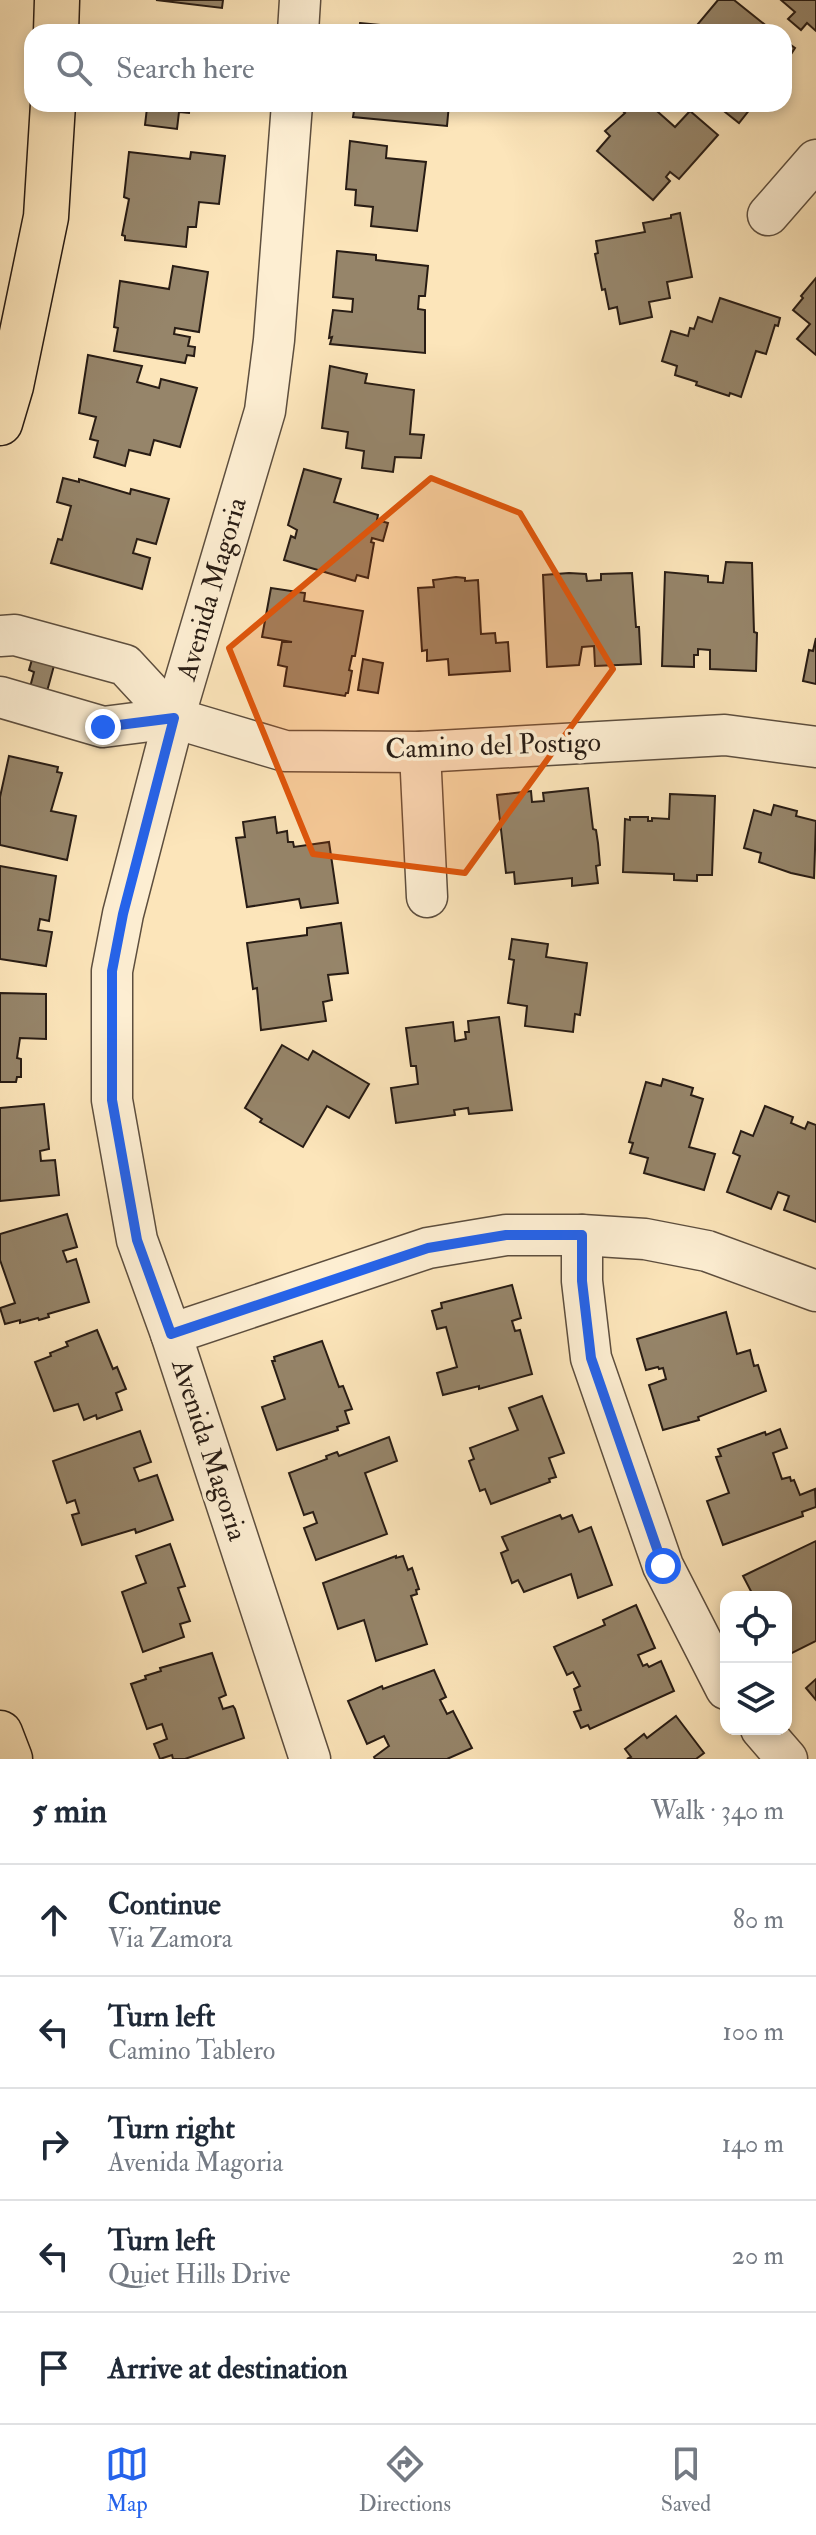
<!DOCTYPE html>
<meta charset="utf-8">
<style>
:root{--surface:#fff;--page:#f6f6f7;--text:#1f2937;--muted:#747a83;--line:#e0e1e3;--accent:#2563eb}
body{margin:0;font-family:"IM FELL Double Pica",serif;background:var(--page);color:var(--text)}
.controls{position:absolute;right:24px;bottom:24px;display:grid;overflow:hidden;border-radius:16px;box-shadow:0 4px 12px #0003}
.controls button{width:72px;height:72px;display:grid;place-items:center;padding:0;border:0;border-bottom:2px solid var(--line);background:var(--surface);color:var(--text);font:40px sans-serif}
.stop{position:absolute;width:24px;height:24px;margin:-18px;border:6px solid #2563eb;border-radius:50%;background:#fff}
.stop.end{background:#2563eb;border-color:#fff;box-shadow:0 2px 8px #0008}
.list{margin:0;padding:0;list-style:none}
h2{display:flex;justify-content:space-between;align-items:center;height:104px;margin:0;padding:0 32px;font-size:34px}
h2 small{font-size:26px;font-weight:400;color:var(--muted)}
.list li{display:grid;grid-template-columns:52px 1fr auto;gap:24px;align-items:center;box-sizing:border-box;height:112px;padding:0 32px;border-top:2px solid var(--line)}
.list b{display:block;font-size:30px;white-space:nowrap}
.list p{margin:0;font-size:26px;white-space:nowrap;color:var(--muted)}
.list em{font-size:26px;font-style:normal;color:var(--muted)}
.icon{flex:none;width:44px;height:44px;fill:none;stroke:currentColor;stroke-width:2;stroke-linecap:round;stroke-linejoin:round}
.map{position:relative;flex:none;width:816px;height:1759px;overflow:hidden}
.search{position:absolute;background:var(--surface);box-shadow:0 4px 12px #0003;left:24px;right:24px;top:24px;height:88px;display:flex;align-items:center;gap:20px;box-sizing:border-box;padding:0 28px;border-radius:24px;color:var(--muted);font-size:30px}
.sheet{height:664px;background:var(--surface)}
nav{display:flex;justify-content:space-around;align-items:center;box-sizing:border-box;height:112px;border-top:2px solid var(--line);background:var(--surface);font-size:22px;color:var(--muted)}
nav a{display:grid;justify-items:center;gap:4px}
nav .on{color:var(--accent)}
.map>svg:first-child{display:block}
.building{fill:#96856a;stroke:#281c14;stroke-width:2}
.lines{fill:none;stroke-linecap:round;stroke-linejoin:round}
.minor-casing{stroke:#5d4e3e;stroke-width:43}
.major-casing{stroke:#281c14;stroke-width:47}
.minor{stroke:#fdeed2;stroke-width:40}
.major{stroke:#fce5ba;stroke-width:44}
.route{stroke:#2563eb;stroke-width:10}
.marked{fill:#de560c;fill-opacity:0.2;stroke:#de560c;stroke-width:6;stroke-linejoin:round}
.labels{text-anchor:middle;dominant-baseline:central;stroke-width:7;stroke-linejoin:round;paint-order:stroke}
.street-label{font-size:28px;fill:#281c14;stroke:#fdeed2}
</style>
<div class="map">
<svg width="816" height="1759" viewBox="0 0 816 1759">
<rect width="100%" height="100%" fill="#fce5ba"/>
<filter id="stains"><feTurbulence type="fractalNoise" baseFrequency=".0025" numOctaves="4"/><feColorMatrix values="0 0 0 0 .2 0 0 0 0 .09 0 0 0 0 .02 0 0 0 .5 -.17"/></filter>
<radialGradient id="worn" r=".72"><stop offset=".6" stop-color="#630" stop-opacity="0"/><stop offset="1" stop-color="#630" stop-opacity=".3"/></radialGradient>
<g class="building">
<path d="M156 0H223L222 8Z"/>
<path d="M718 0H734L774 32H702L703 30 697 25Z"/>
<path d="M781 0H816V31L807 23 801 30 788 19 795 12Z"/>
<path d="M360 23 400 27V32H359Z"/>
<path d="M784 40 795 48 784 65Z"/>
<path d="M139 104H190L189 113 179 112 177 129 145 125 147 108 138 107Z"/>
<path d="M355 104H449L447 126 353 117Z"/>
<path d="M615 104H649L675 127 690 111 718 135 679 179 670 172 666 177 670 181 653 200 597 151 610 136 605 131 625 113Z"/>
<path d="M715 104H754L739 123Z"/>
<path d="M350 141 387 146 386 158 426 162 417 231 371 226 373 207 355 205 356 190 346 189Z"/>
<path d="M129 152 190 159 191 152 225 156 219 204 199 202 196 227H188L186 247 125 240V236L122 235 129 199 124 197Z"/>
<path d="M680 213 692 277 667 282 670 298 649 302 652 317 620 324 617 307 609 309 605 289 602 290 595 254 598 253 596 241 645 232 643 223 671 218V215Z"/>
<path d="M337 251 376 255V260L428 266 425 296H419L418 309 425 310V353L330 344 332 337 329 338 333 310 352 312 353 299 333 297Z"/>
<path d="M173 266 208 272 199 332 175 328 174 334 190 337 188 346 195 347 194 356 187 355 185 363 114 351 118 328 114 327 116 311 120 281 169 289Z"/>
<path d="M816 278V355L797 339 810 324 793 310 803 298 801 296Z"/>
<path d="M720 298 780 318 778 326 775 325 766 354 756 351 741 397 730 393 729 396 696 385 697 382 675 375 677 366 662 361 671 331 688 336 690 328 694 329 698 317 712 322Z"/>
<path d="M88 355 142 366 137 382 159 388 161 379 197 388 180 447 154 440 150 455 129 450 125 466 94 457 98 441 90 439 96 417 79 413Z"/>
<path d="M330 366 367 374 365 383 414 390 410 434 424 435 421 458 395 457 393 472 362 468 364 451 346 448 348 432 322 428Z"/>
<path d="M304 469 341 479 334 502 378 515 377 520 388 523 383 541 372 538 371 542 374 543 368 578 357 575 355 581 284 560 291 536 295 538 297 530 288 525Z"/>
<path d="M63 478 79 482V479L130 494 131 489 169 499 156 544 137 539 133 553 150 558 142 589 51 563 58 539 62 540 71 506 57 502Z"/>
<path d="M726 562 752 563 754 632 757 633 756 671 710 669V650L698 649V655H694V667L662 666 665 572 708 576V582L723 583Z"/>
<path d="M569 573 586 574 587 581 601 580V574L632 573 636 627H639L641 664 595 666 594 646 582 647 579 665 547 667 543 575Z"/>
<path d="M456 577 465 578V581L478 580 481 634 495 633 496 643 508 642 510 671 449 675 448 659 427 661V650L422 651 418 588 434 587 433 580Z"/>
<path d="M271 588 305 593 304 601 363 611 355 656H352L349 670 352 671 348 693H346L345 696 284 686 287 667 278 665 282 642H292L262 637Z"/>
<path d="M816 638V684L803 681 809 650 813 651Z"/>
<path d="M33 656 55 662 46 695 29 691 34 672 29 670Z"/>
<path d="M363 659 383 663 378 693 358 690Z"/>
<path d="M9 756 58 767 57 772 62 773 51 811 76 816 67 860 0 845V797Z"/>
<path d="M588 788 593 829 596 830 598 843 600 865 596 866 598 883 572 886V878L515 884 514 872 506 873 497 795 531 791 532 802 544 801 543 793Z"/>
<path d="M670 794 715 796 712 875H697V881L674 880V874L623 872 625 819 630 820V817H648V821H652V818L669 819Z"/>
<path d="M774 805 797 811 796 816 816 821 814 878 791 873 759 862 761 853 744 848 754 810 771 815Z"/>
<path d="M275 817 277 833 287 831 288 842H293L294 847 329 842 338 903 301 908 299 899 247 907 236 838 245 837 243 822Z"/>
<path d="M0 866 56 876 49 921 40 919 38 930 52 932 46 966 0 959Z"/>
<path d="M341 923 348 973 328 975 332 1000 323 1002 326 1021 261 1030 257 988 253 989 247 943 307 935V928Z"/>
<path d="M512 939 548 944 546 957 587 963 580 1015 575 1014 573 1032 525 1026 527 1006 508 1003 514 960 509 959Z"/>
<path d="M0 993 46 994V1039L20 1038 17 1058 21 1059V1077H17L16 1082H0Z"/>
<path d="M499 1017 512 1110 469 1114 468 1108 454 1110 455 1115 396 1123 391 1088 418 1084 416 1066H411L406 1028 453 1022 455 1041 466 1039 465 1032H469L468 1021Z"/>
<path d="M282 1045 308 1060 313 1051 369 1084 349 1118 327 1106 303 1147 260 1122 262 1119 245 1108Z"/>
<path d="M663 1079 693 1088 691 1095 703 1099 689 1147 715 1154 704 1190 644 1173 648 1158 630 1153 633 1143 629 1142 646 1082 661 1086Z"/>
<path d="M44 1104 49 1149 40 1151 41 1161 55 1160 59 1195 0 1201V1108Z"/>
<path d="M765 1106 793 1117 791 1123 805 1129 808 1122 816 1125V1222L784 1210 789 1196 778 1192 771 1209 727 1192 740 1156 733 1153 741 1131 753 1136Z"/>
<path d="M67 1214 77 1247 63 1251 67 1262 76 1259 89 1302 48 1314 49 1317 39 1320 38 1318 20 1323V1320L5 1324 0 1308 15 1303 0 1260V1234Z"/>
<path d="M512 1285 521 1318 512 1321 515 1331 520 1330 532 1374 479 1389V1386L443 1395 437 1373 457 1367 446 1327 437 1329 432 1311 442 1308 441 1303Z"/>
<path d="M726 1312 737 1354 750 1350 754 1366 758 1365 766 1391 698 1417 699 1420 663 1430 649 1385 666 1379 663 1368 659 1369 658 1367 646 1370 637 1339Z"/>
<path d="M97 1330 113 1369 117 1367 126 1389 116 1393 122 1410 97 1419 96 1415 84 1420 78 1404 54 1411 35 1362 51 1356 50 1353 68 1346 66 1342Z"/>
<path d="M322 1341 339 1387 343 1386 352 1409 345 1411 349 1423 337 1427 338 1430 277 1450 262 1407 285 1399 272 1361H275L274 1357Z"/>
<path d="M542 1396 564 1453 549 1458 556 1477 549 1479 550 1482 491 1504 485 1489 480 1491 469 1461 474 1459 470 1448 518 1430 509 1408Z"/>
<path d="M780 1429 787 1448 773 1453 782 1479 790 1477 791 1481 794 1480 800 1495 815 1489 816 1507 802 1512 803 1516 723 1545 707 1501 729 1493 716 1457 721 1456 718 1449 765 1432 766 1435Z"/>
<path d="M140 1431 151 1462 134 1468 139 1481 157 1475 173 1520 136 1533 135 1529 82 1545 72 1515 79 1513 75 1500 67 1503 53 1461Z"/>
<path d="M389 1437 397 1461 365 1473 387 1534 316 1560 304 1528 317 1523 313 1512 304 1515 289 1473 327 1459 326 1456 337 1452 339 1456Z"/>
<path d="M560 1515 562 1519 572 1515 579 1532 591 1527 612 1585 578 1598 571 1574 524 1592 518 1580 512 1583 501 1553 508 1550 502 1537Z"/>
<path d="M816 1541V1641L786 1656V1597H754L743 1576Z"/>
<path d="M170 1544 185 1586 178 1588 190 1621 180 1624 184 1637 143 1652 122 1592 146 1583 136 1556Z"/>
<path d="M396 1556V1558L403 1556 408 1570 412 1568 419 1589 416 1590 417 1594 411 1596 427 1644 376 1661 364 1620 338 1629 323 1583Z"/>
<path d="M636 1605 655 1648 638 1655 643 1666 647 1664 649 1667 661 1661 674 1691 590 1729 588 1725 581 1728 574 1712 581 1710 574 1689 580 1686 573 1672 567 1675 554 1647 605 1625 603 1620Z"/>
<path d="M212 1653 226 1695 219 1698 223 1709 233 1706 235 1709 244 1738 185 1759H173L172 1755 160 1759 154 1744 167 1739 162 1724 147 1729 131 1684 146 1679 145 1676 161 1671 160 1668Z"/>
<path d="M434 1670 446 1697 440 1700 447 1714 453 1711 472 1748 447 1759H375L374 1757 389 1746 384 1736 367 1744 348 1701 382 1686 383 1689Z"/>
<path d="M816 1679V1700L806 1688Z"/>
<path d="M676 1716 704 1753 696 1759H627L631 1757 625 1749 644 1734 647 1738Z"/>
</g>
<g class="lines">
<g class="minor-casing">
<g id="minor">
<path d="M298 32 300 0"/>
<path d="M292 104 274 340 265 411 174 718 123 914 112 971V1100L137 1240 171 1334 310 1759"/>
<path d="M768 215 816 160"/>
<path d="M0 636 15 635 125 665 174 718"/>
<path d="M0 697 103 727 174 718 285 751 420 752 725 735 816 747"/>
<path d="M420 752 427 897"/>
<path d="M582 1235V1281L591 1358 663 1566 726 1689"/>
<path d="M171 1334 428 1248 506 1235H582L645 1239 707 1251 816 1291"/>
<path d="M761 1729 787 1759"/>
</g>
</g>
<g class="major-casing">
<g id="major">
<path d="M56 32 57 0"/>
<path d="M0 423 11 386 46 217 53 104"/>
<path d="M0 1733 10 1759"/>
</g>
</g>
<use href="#minor" class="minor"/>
<use href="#major" class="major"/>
</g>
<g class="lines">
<path class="route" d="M103 727 174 718 123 914 112 971V1100L137 1240 171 1334 428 1248 506 1235H582V1281L591 1358 663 1566"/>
</g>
<path class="marked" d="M431 478 520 513 613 669 465 873 313 854 229 648Z"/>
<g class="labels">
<g class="street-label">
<text transform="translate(212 589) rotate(-74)">Avenida Magoria</text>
<text transform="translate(493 746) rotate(-2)">Camino del Postigo</text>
<text transform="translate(209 1450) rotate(72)">Avenida Magoria</text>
</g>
</g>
<rect width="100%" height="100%" filter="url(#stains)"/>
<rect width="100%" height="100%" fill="url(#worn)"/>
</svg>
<div class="controls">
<button><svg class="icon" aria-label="locate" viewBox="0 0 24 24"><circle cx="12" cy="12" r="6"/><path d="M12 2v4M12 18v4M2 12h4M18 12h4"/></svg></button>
<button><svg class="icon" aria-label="layers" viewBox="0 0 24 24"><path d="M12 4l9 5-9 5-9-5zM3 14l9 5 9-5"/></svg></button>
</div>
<div class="stop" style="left:663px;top:1566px"></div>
<div class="stop end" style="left:103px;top:727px"></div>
<div class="search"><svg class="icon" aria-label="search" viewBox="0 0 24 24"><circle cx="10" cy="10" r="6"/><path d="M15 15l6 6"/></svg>Search here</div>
</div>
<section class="sheet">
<h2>5 min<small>Walk · 340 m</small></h2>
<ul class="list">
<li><svg class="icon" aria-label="ahead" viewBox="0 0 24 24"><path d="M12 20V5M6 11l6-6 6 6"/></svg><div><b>Continue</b><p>Via Zamora</p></div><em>80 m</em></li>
<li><svg class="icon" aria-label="left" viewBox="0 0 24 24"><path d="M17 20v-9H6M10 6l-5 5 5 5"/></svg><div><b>Turn left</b><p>Camino Tablero</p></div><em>100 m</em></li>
<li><svg class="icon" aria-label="right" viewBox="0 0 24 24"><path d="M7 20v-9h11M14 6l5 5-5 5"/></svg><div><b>Turn right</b><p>Avenida Magoria</p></div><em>140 m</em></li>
<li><svg class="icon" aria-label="left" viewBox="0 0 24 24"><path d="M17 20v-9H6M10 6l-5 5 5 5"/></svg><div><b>Turn left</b><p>Quiet Hills Drive</p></div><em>20 m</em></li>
<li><svg class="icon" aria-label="arrive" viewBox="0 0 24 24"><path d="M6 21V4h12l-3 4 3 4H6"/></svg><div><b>Arrive at destination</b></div></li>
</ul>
</section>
<nav>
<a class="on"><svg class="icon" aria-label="map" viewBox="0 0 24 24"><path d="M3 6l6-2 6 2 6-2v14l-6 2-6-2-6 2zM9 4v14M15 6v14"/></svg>Map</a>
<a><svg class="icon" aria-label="directions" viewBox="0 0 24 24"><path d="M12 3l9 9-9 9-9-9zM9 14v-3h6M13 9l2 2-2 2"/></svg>Directions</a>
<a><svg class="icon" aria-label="saved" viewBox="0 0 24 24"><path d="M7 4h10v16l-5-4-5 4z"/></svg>Saved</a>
</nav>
